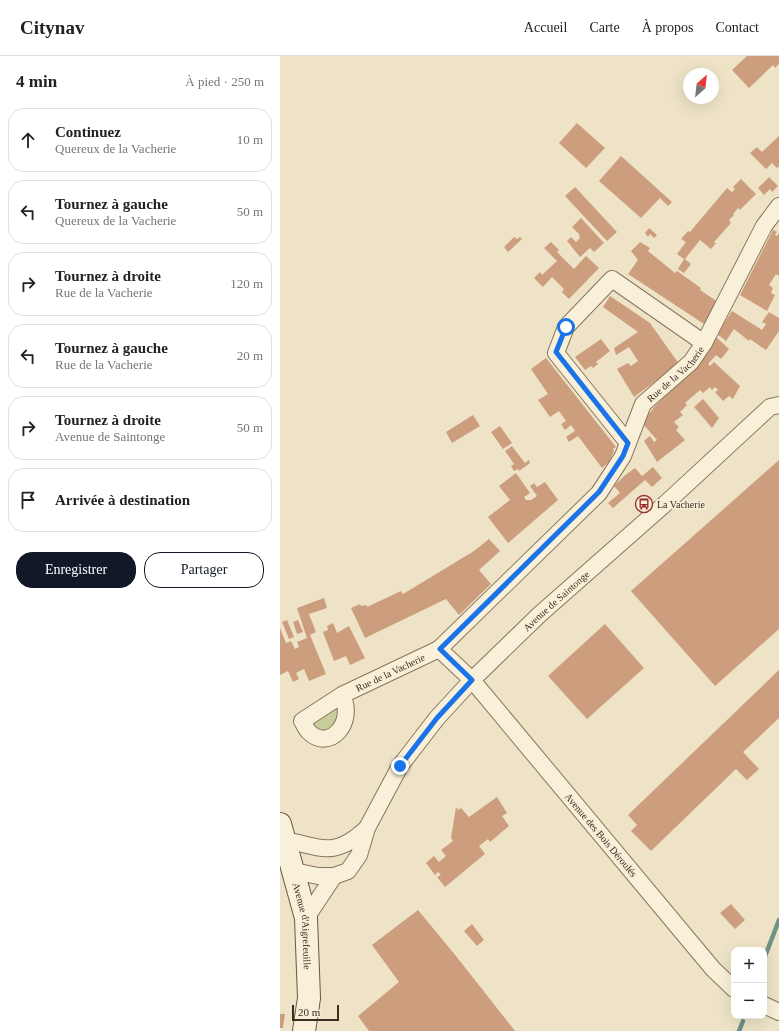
<!DOCTYPE html>
<html lang="fr">
<meta charset="utf-8">
<style>
:root{--surface:#fff;--page:#f2f2f2;--text:#222;--muted:#767676;--line:#e0e0e0;--accent:#111827}
body{margin:0;font-family:"Times New Roman",serif;background:var(--page);color:var(--text)}
.controls{position:absolute;right:12px;bottom:12px;display:grid;overflow:hidden;border-radius:8px;box-shadow:0 4px 16px #0002}
.controls button{width:36px;height:36px;display:grid;place-items:center;padding:0;border:0;border-bottom:1px solid var(--line);background:var(--surface);color:var(--text);font:20px sans-serif}
.compass{position:absolute;left:403px;top:12px;width:36px;height:36px;border-radius:50%;background:var(--surface);box-shadow:0 4px 16px #0002;rotate:27deg}
.scale{position:absolute;left:12px;bottom:10px;width:47px;box-sizing:border-box;padding-left:4px;border:2px solid #3b2d20;border-top:0;font-size:11px;line-height:14px;white-space:nowrap;color:#3b2d20;-webkit-text-stroke:3px #f6edd7;paint-order:stroke}
.stop{position:absolute;width:12px;height:12px;margin:-9px;border:3px solid #1a73e8;border-radius:50%;background:#fff}
.stop.end{background:#1a73e8;border-color:#fff;box-shadow:0 1px 4px #0008}
.list{margin:0;padding:0;list-style:none}
h2{display:flex;justify-content:space-between;align-items:center;height:52px;margin:0;padding:0 16px;font-size:17px}
h2 small{font-size:13px;font-weight:400;color:var(--muted)}
.list li{display:grid;grid-template-columns:26px 1fr auto;gap:12px;align-items:center;box-sizing:border-box;height:64px;margin:0 8px 8px;padding:0 8px;border:1px solid var(--line);border-radius:16px}
.list b{display:block;font-size:15px;white-space:nowrap}
.list p{margin:0;font-size:13px;white-space:nowrap;color:var(--muted)}
.list em{font-size:13px;font-style:normal;color:var(--muted)}
.actions{display:flex;gap:8px;padding:12px 16px}
.actions a{flex:1;padding:9px 0;border:1px solid var(--accent);border-radius:16px;text-align:center;font-size:14px;color:var(--accent)}
.actions .main{background:var(--accent);color:#fff}
.icon{flex:none;width:22px;height:22px;fill:none;stroke:currentColor;stroke-width:2;stroke-linecap:round;stroke-linejoin:round}
.map{position:relative;flex:none;width:499px;height:975px;overflow:hidden}
header{display:flex;align-items:center;gap:24px;box-sizing:border-box;height:56px;padding:0 20px;background:var(--surface);border-bottom:1px solid var(--line)}
header strong{font-size:19px}
nav{display:flex;gap:22px;margin-inline-start:auto;font-size:14px}
main{display:flex}
aside{flex:1;background:var(--surface)}
.map>svg:first-child{display:block}
.green{fill:#c7cd9b}
.lines{fill:none;stroke-linecap:round;stroke-linejoin:round}
.stream{stroke:#6e9188;stroke-width:4.5}
.building{fill:#cc9e7d}
.minor-casing{stroke:#8a755c;stroke-width:18}
.secondary-casing{stroke:#6c563f;stroke-width:24}
.minor{stroke:#f9f0da;stroke-width:16}
.secondary{stroke:#f9f0da;stroke-width:22}
.route{stroke:#1a73e8;stroke-width:5}
.labels{text-anchor:middle;dominant-baseline:central;stroke-width:3.5;stroke-linejoin:round;paint-order:stroke}
.street-label{font-size:10px;fill:#3b2d20;stroke:#f6edd7}
.poi-label{font-size:10px;fill:#3b2d20;stroke:#f6edd7;text-anchor:start}
</style>
<header>
<strong>Citynav</strong>
<nav><a>Accueil</a><a>Carte</a><a>À propos</a><a>Contact</a></nav>
</header>
<main>
<aside>
<h2>4 min<small>À pied · 250 m</small></h2>
<ul class="list">
<li><svg class="icon" aria-label="ahead" viewBox="0 0 24 24"><path d="M12 20V5M6 11l6-6 6 6"/></svg><div><b>Continuez</b><p>Quereux de la Vacherie</p></div><em>10 m</em></li>
<li><svg class="icon" aria-label="left" viewBox="0 0 24 24"><path d="M17 20v-9H6M10 6l-5 5 5 5"/></svg><div><b>Tournez à gauche</b><p>Quereux de la Vacherie</p></div><em>50 m</em></li>
<li><svg class="icon" aria-label="right" viewBox="0 0 24 24"><path d="M7 20v-9h11M14 6l5 5-5 5"/></svg><div><b>Tournez à droite</b><p>Rue de la Vacherie</p></div><em>120 m</em></li>
<li><svg class="icon" aria-label="left" viewBox="0 0 24 24"><path d="M17 20v-9H6M10 6l-5 5 5 5"/></svg><div><b>Tournez à gauche</b><p>Rue de la Vacherie</p></div><em>20 m</em></li>
<li><svg class="icon" aria-label="right" viewBox="0 0 24 24"><path d="M7 20v-9h11M14 6l5 5-5 5"/></svg><div><b>Tournez à droite</b><p>Avenue de Saintonge</p></div><em>50 m</em></li>
<li><svg class="icon" aria-label="arrive" viewBox="0 0 24 24"><path d="M6 21V4h12l-3 4 3 4H6"/></svg><div><b>Arrivée à destination</b></div></li>
</ul>
<div class="actions"><a class="main">Enregistrer</a><a>Partager</a></div>
</aside>
<div class="map">
<svg width="499" height="975" viewBox="0 0 499 975">
<rect width="100%" height="100%" fill="#eee3c7"/>
<path class="green" d="M53 651H59L61 660 48 676 34 672V664Z"/>
<g class="lines">
<g class="stream">
<path d="M484 903 499 864"/>
<path d="M459 975 463 965"/>
</g>
</g>
<g class="building">
<path d="M467 0H499V8L495 12 493 9 469 32 452 14Z"/>
<path d="M297 67 325 92 306 112 279 87Z"/>
<path d="M499 80V110L497 112 492 107 486 113 470 97 477 91 482 96Z"/>
<path d="M341 100 392 146 388 150 380 142 361 162 319 125Z"/>
<path d="M489 121 498 130 492 136 490 133 484 139 478 132Z"/>
<path d="M461 123 476 138 460 154 458 152 453 158 454 159 449 164 451 167 434 186 436 187 431 193 420 184 405 203 411 208 404 217 398 213 404 203 397 198 406 186 401 183 408 175 410 176 447 132 452 136 455 133 453 131Z"/>
<path d="M295 131 337 176 327 185 285 140Z"/>
<path d="M301 162 324 187 314 196 310 192 300 201 287 185 291 181 296 186 300 182 299 180 300 179 292 171Z"/>
<path d="M369 172 377 179 374 182 370 178 368 181 365 177Z"/>
<path d="M493 174 497 176 495 179 497 180 499 177V220L496 218 489 229 493 232 491 237 495 239 487 255 460 239Z"/>
<path d="M234 181 237 183 240 181 242 183 228 196 224 191Z"/>
<path d="M271 186 279 194 277 196 294 213 306 200 319 212 289 243 282 236 284 233 272 221 263 231 254 222 260 216 262 219 277 205 264 192Z"/>
<path d="M360 186 370 192 368 195 395 217 397 215 421 232 420 234 438 246 424 268 348 218 358 204 351 195Z"/>
<path d="M330 240 370 267 399 308 354 341 337 313 348 307 351 310 358 305 349 291 336 299 334 292 358 276 323 251Z"/>
<path d="M452 255 482 274 486 268 482 266 489 256 499 262V275L486 294 470 283 469 285 454 273 446 285 437 278Z"/>
<path d="M435 280 449 293 441 303 436 299 428 308 430 310 434 306 460 330 453 343 449 340 443 345 435 336 438 334 435 331 432 334 430 331 423 337 420 334 405 347 407 349 400 356 403 359 394 366 399 371 396 374 405 384 377 406 364 385 370 380 374 386 377 384 362 367 375 350 393 333Z"/>
<path d="M321 283 330 295 316 306 318 308 313 312 311 310 305 314 295 301Z"/>
<path d="M266 302 336 391 333 393 334 395 329 406 322 412 298 380 289 386 286 381 295 375 291 369 285 374 281 368 286 365 279 355 270 361 258 344 268 338 251 313Z"/>
<path d="M423 343 439 362 432 372 414 351Z"/>
<path d="M193 359 200 370 172 387 166 376Z"/>
<path d="M220 370 232 387 223 393 211 376Z"/>
<path d="M232 390 245 407 249 404 250 407 239 415 238 413 234 415 231 410 234 408 225 395Z"/>
<path d="M499 404V573L435 630 351 535Z"/>
<path d="M373 411 382 422 372 431 365 424 333 452 328 447 340 437 334 430 344 420 355 412 362 420Z"/>
<path d="M236 417 250 437 244 441 246 444H251L257 440 250 430 254 427 257 431 265 426 278 444 228 487 208 461 230 444 219 430Z"/>
<path d="M209 483 220 495 199 514 211 528 179 559 166 543 85 582 71 552 80 548 81 550 86 549 87 551 121 535 123 538 194 495Z"/>
<path d="M44 542 47 552 29 558 36 576 30 579 46 618 29 625 24 613 16 617 19 623 13 626 8 615 0 619V572L6 587 11 585 15 593 19 591 17 586 27 582 17 552Z"/>
<path d="M7 564 14 581 9 583 2 566Z"/>
<path d="M18 564 23 576 17 578 13 566Z"/>
<path d="M53 567 57 577 69 570 85 602 70 609 66 600 54 605 43 576 48 574 47 570Z"/>
<path d="M325 568 364 612 307 663 268 620Z"/>
<path d="M499 614V662L463 696 479 713 467 724 456 713 371 795 351 775 357 769 348 759Z"/>
<path d="M217 741 227 757 222 760 229 770 210 786 208 783 199 790 205 798 165 831 157 821 161 819 158 816 155 819 146 807 154 800 159 806 166 800 161 794 173 785 171 782 176 751 178 754 181 752 189 761Z"/>
<path d="M451 848 465 864 455 873 440 857Z"/>
<path d="M138 854 176 900 235 975H89L78 960 119 926 92 889Z"/>
<path d="M192 868 204 884 197 890 184 875Z"/>
<path d="M0 958H5L3 972H0Z"/>
</g>
<g class="lines">
<g class="minor-casing">
<g id="minor">
<path d="M348 387 276 297 286 271 332 223 424 287"/>
<path id="s1" d="M62 639C76 667 49 696 29 676 26 673 24 668 22 665L62 639 159 593"/>
<path d="M6 784C44 793 56 801 87 772"/>
<path id="s2" d="M14 815 38 820H54L68 815 79 799 87 772 120 710 157 662 192 624 259 559 385 448 490 351 499 349"/>
<path d="M26 862 54 820"/>
<path id="s3" d="M454 933 433 913 192 624 159 593 319 437 343 400 363 348 411 306 424 287 484 170 499 150"/>
<path d="M484 949 499 956"/>
</g>
</g>
<g class="secondary-casing">
<g id="secondary">
<path id="s4" d="M0 768 26 862 29 942 24 975"/>
</g>
</g>
<use href="#minor" class="minor"/>
<use href="#secondary" class="secondary"/>
</g>
<g class="lines">
<path class="route" d="M120 710 157 662 192 624 160 593 319 436 343 400 348 387 276 296 286 271"/>
</g>
<defs>
<g id="bus-ring" transform="scale(0.9)"><circle r="9.5" fill="#f6edd7" stroke="#992c2d" stroke-width="1.5"/><path d="M-5-6H5V4H4V6H2V4H-2V6H-4V4H-5ZM-3.5-4V0h7V-4ZM-3.5 1.2v1.5H-2V1.2ZM2 1.2v1.5H3.5V1.2Z" fill="#992c2d"/></g>
</defs>
<g fill-rule="evenodd">
<use href="#bus-ring" x="364" y="448"/>
</g>
<g class="labels">
<g class="street-label">
<text stroke="none"><textPath href="#s3" startOffset="818">Rue de la Vacherie</textPath></text>
<text stroke="none"><textPath href="#s2" startOffset="401">Avenue de Saintonge</textPath></text>
<text stroke="none"><textPath href="#s1" startOffset="186">Rue de la Vacherie</textPath></text>
<text transform="translate(321 779) rotate(50)">Avenue des Bois Déroulés</text>
<text stroke="none"><textPath href="#s4" startOffset="105">Avenue d'Aigrefeuille</textPath></text>
</g>
<g class="poi-label">
<text x="377" y="448">La Vacherie</text>
</g>
</g>
</svg>
<div class="controls">
<button>+</button>
<button>−</button>
</div>
<svg class="compass" viewBox="-18 -18 36 36"><path d="M0-13l5 13h-10z" fill="#e53935"/><path d="M0 13l5-13h-10z" fill="#767676"/></svg>
<div class="scale">20 m</div>
<div class="stop" style="left:286px;top:271px"></div>
<div class="stop end" style="left:120px;top:710px"></div>
</div>
</main>
